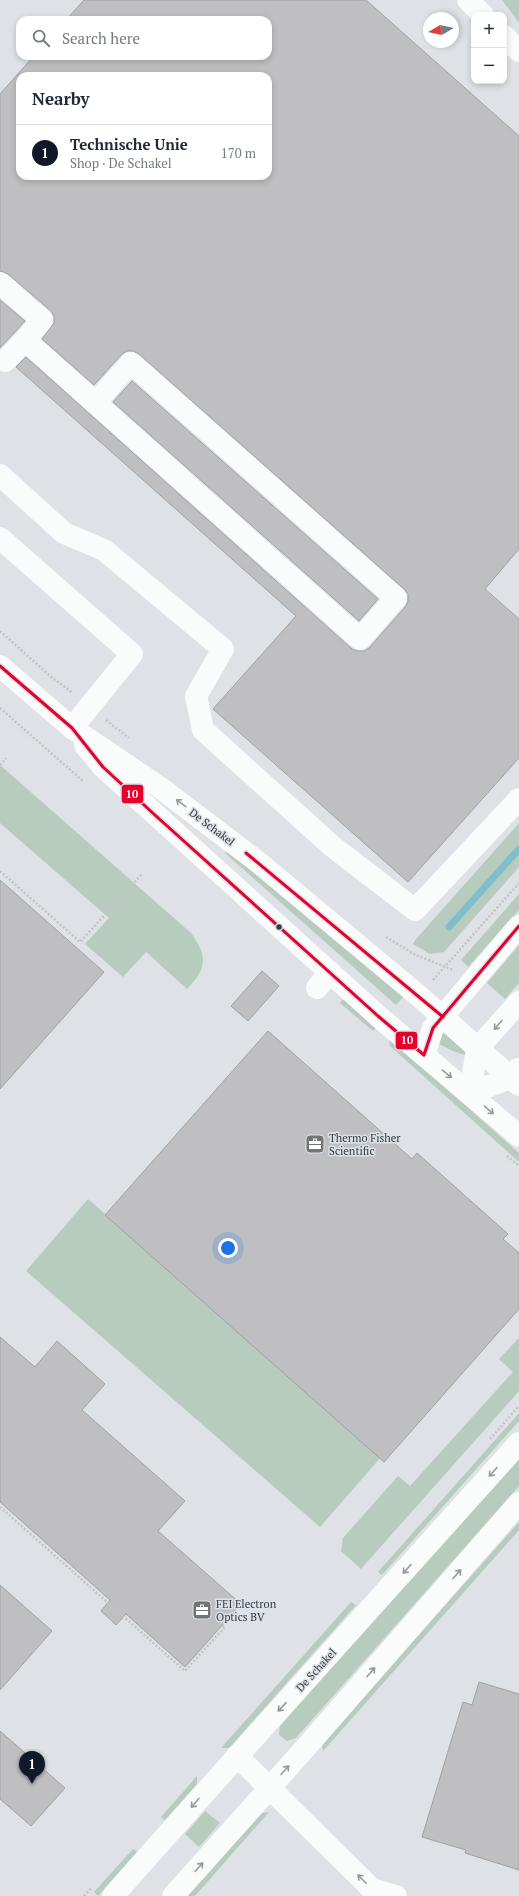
<!DOCTYPE html>
<meta charset="utf-8">
<style>
:root{--surface:#fff;--page:#f2f2f3;--text:#1f2937;--muted:#747a83;--line:#e0e1e3;--accent:#111827}
body{margin:0;font-family:"PT Serif",serif;background:var(--page);color:var(--text)}
.controls{position:absolute;right:12px;top:12px;display:grid;overflow:hidden;border-radius:8px;box-shadow:0 2px 6px #0003}
.controls button{width:36px;height:36px;display:grid;place-items:center;padding:0;border:0;border-bottom:1px solid var(--line);background:var(--surface);color:var(--text);font:20px sans-serif}
.compass{position:absolute;left:423px;top:12px;width:36px;height:36px;border-radius:50%;background:var(--surface);box-shadow:0 2px 6px #0003;rotate:261deg}
.you{position:absolute;left:228px;top:1248px;width:14px;height:14px;margin:-10px;border:3px solid #fff;border-radius:50%;background:#1a73e8;box-shadow:0 0 0 6px #1a73e833}
.badge{display:grid;place-items:center;width:26px;height:26px;border-radius:50%;background:var(--accent);color:#fff;font-size:13px;font-weight:700}
.pin{position:absolute;translate:-50% -33px;filter:drop-shadow(0 1px 2px #0008)}
.pin::after{content:'';position:absolute;top:21px;width:14px;height:12px;background:inherit;clip-path:polygon(0 0,100% 0,50% 100%)}
.list{margin:0;padding:0;list-style:none}
h2{display:flex;justify-content:space-between;align-items:center;height:52px;margin:0;padding:0 16px;font-size:17px}
h2 small{font-size:13px;font-weight:400;color:var(--muted)}
.list li{display:grid;grid-template-columns:26px 1fr auto;gap:12px;align-items:center;box-sizing:border-box;height:56px;padding:0 16px;border-top:1px solid var(--line)}
.list b{display:block;font-size:15px;white-space:nowrap}
.list p{margin:0;font-size:13px;white-space:nowrap;color:var(--muted)}
.list em{font-size:13px;font-style:normal;color:var(--muted)}
.icon{flex:none;width:22px;height:22px;fill:none;stroke:currentColor;stroke-width:2;stroke-linecap:round;stroke-linejoin:round}
.map{position:relative;flex:none;width:519px;height:1896px;overflow:hidden}
.search{position:absolute;background:var(--surface);box-shadow:0 2px 6px #0003;left:16px;top:16px;width:256px;height:44px;display:flex;align-items:center;gap:10px;box-sizing:border-box;padding:0 14px;border-radius:12px;color:var(--muted);font-size:15px}
.panel{position:absolute;background:var(--surface);box-shadow:0 2px 6px #0003;left:16px;top:72px;width:256px;height:108px;border-radius:12px}
.map>svg:first-child{display:block}
.green{fill:#b7cbbe}
.lines{fill:none;stroke-linecap:round;stroke-linejoin:round}
.stream{stroke:#80becc;stroke-width:7}
.building{fill:#bfbfc2;stroke:#a0a1a3;fill-rule:evenodd}
.path{stroke:#c2c3c5;stroke-width:2.5;stroke-dasharray:2 2;stroke-linecap:butt}
.minor{stroke:#fafbfb;stroke-width:22}
.bus-1-casing{stroke:#dbe2e9;stroke-width:6}
.bus-1{stroke:#e4002b;stroke-width:3}
.oneway{stroke:#989a9c}
.bus-dot{fill:#373a3d;stroke:#dbe2e9;stroke-width:1.5}
.labels{text-anchor:middle;dominant-baseline:central;stroke-width:3;stroke-linejoin:round;paint-order:stroke}
.street-label{font-size:11px;fill:#373a3d;stroke:#dbe2e9}
.poi-label{font-size:11px;fill:#373a3d;stroke:#dbe2e9;text-anchor:start}
.line-badge{stroke:#dbe2e9;stroke-width:1.5}
.badge-label{font-size:11px;text-anchor:middle;font-weight:bold;fill:#fff}
</style>
<div class="map">
<svg width="519" height="1896" viewBox="0 0 519 1896">
<rect width="100%" height="100%" fill="#dee2e6"/>
<g class="green">
<path d="M502 0H519V23Z"/>
<path d="M0 765 191 933C208 956 207 969 187 989L146 952 123 977 85 944 109 918 0 823Z"/>
<path d="M519 823V867L444 952 430 954 413 944 416 939Z"/>
<path d="M228 850 405 995 396 1005 225 853Z"/>
<path d="M519 894V910L468 967 461 960Z"/>
<path d="M519 945V983L505 999 487 983Z"/>
<path d="M347 994 380 1024 373 1031 340 1003Z"/>
<path d="M441 1028 467 1049 465 1055 453 1051 439 1044Z"/>
<path d="M393 1035 447 1089 519 1153V1162L390 1046 389 1040Z"/>
<path d="M88 1199 382 1456 320 1527 26 1271Z"/>
<path d="M519 1338V1391L361 1569 341 1551 343 1538 398 1476 410 1486 513 1372 499 1359Z"/>
<path d="M519 1413V1421L382 1575 378 1572Z"/>
<path d="M519 1456V1486L296 1738 287 1741 279 1735 280 1726Z"/>
<path d="M519 1522V1530L323 1751 322 1744Z"/>
<path d="M351 1602 356 1605 229 1748H221Z"/>
<path d="M197 1776V1784L165 1820 161 1817Z"/>
<path d="M205 1811 220 1823 199 1847 185 1834Z"/>
<path d="M269 1812 195 1896H187L261 1813Z"/>
<path d="M133 1849 137 1852 98 1896 94 1892Z"/>
</g>
<g class="lines">
<path class="stream" d="M449 927 519 849"/>
</g>
<g class="building">
<path d="M84 0H366L519 136V549L485 589 519 619V758L408 882 213 709 296 616 16 367 26 357 352 649 357 651H364L369 648 406 606 408 601V594L404 589 139 354 133 351H127L122 354 94 385 42 339 54 323V316L51 311 8 274 0 271V94L34 56H268V20H66ZM20 76H268V176H20Z"/>
<path d="M0 300 25 321 0 348Z"/>
<path d="M132 381 378 599 359 621 113 402Z"/>
<path d="M0 880 104 972 0 1089Z"/>
<path d="M262 971 279 986 248 1021 231 1006Z"/>
<path d="M268 1031 412 1159 417 1153 508 1234 503 1239 519 1253V1309L384 1462 105 1215Z"/>
<path d="M0 1337 35 1367 57 1341 105 1384 82 1410 185 1501 158 1531 241 1604 185 1667 126 1614 116 1625 101 1611 110 1600 0 1502Z"/>
<path d="M0 1585 52 1631 0 1690Z"/>
<path d="M479 1682 519 1694V1870L465 1853 466 1850 422 1837 463 1702 472 1705Z"/>
<path d="M0 1731 65 1788 31 1826 0 1799Z"/>
</g>
<g class="lines">
<g class="path">
<path d="M0 631 50 676 73 693"/>
<path d="M0 708 84 782"/>
<path d="M106 720 129 738"/>
<path d="M0 765 6 758"/>
<path d="M0 871 80 942 142 874"/>
<path d="M386 937 414 954 453 970"/>
<path d="M433 980 519 883"/>
<path d="M507 1156 519 1166"/>
<path d="M490 1439 519 1406"/>
<path d="M0 1507 185 1671 225 1627 222 1625"/>
<path d="M84 1896 91 1888"/>
</g>
<g class="minor">
<path d="M468 0 483 15"/>
<path d="M504 36 519 51"/>
<path d="M0 283 42 320 25 340 360 639 396 598 131 363 95 403"/>
<path d="M5 361 25 340"/>
<path d="M0 475 64 533 104 550 223 649 196 696 203 730 332 846 415 910 519 799"/>
<path d="M0 538 132 654 72 728"/>
<path d="M0 666 72 728 162 789 258 862 419 996 519 1085"/>
<path d="M85 745 103 767 378 1016 519 1136"/>
<path d="M317 988 330 972"/>
<path d="M424 1055 433 1028 519 926"/>
<path d="M470 1093 477 1049 519 1002"/>
<path d="M470 1093 511 1078 518 1069"/>
<path d="M237 1756 372 1889 396 1896"/>
<path d="M113 1896C247 1744 384 1594 519 1443"/>
<path d="M173 1896 308 1745 519 1503"/>
</g>
<g class="bus-1-casing">
<g id="bus-1">
<path d="M0 666 72 728 103 767 156 816 378 1016 424 1055 433 1028 519 926"/>
<path d="M246 853 443 1017"/>
</g>
</g>
<use href="#bus-1" class="bus-1"/>
</g>
<defs><path id="oneway-shaft" d="M-6 0H5M1.5-3L5.5 0L1.5 3" fill="none" stroke-width="1.6" stroke-linecap="round" stroke-linejoin="round"/></defs>
<g class="oneway">
<use href="#oneway-shaft" transform="translate(181 803) rotate(-143)"/>
<use href="#oneway-shaft" transform="translate(498 1025) rotate(131)"/>
<use href="#oneway-shaft" transform="translate(447 1074) rotate(40)"/>
<use href="#oneway-shaft" transform="translate(489 1110) rotate(41)"/>
<use href="#oneway-shaft" transform="translate(493 1472) rotate(132)"/>
<use href="#oneway-shaft" transform="translate(407 1569) rotate(132)"/>
<use href="#oneway-shaft" transform="translate(457 1574) rotate(-49)"/>
<use href="#oneway-shaft" transform="translate(371 1672) rotate(-49)"/>
<use href="#oneway-shaft" transform="translate(282 1707) rotate(133)"/>
<use href="#oneway-shaft" transform="translate(285 1770) rotate(-48)"/>
<use href="#oneway-shaft" transform="translate(195 1803) rotate(131)"/>
<use href="#oneway-shaft" transform="translate(199 1867) rotate(-48)"/>
<use href="#oneway-shaft" transform="translate(362 1879) rotate(-135)"/>
</g>
<defs>
<g id="office-square" transform="scale(1)"><rect x="-9" y="-9" width="18" height="18" rx="4" fill="#717578" stroke="#dbe2e9"/><path d="M-6-3h4V-5.5h4V-3h4V5H-6ZM-1-4.5V-3h2v-1.5ZM-6 0V1H6V0Z" fill="#fff"/></g>
</defs>
<g fill-rule="evenodd">
<use href="#office-square" x="315" y="1144"/>
<use href="#office-square" x="202" y="1610"/>
</g>
<circle class="bus-dot" cx="279" cy="927" r="3.5"/>
<g class="labels">
<g class="street-label">
<text transform="translate(212 827) rotate(37)">De Schakel</text>
<text transform="translate(316 1670) rotate(-48)">De Schakel</text>
</g>
<g class="poi-label">
<text x="329" y="1138">Thermo Fisher<tspan x="329" dy="13">Scientific</tspan></text>
<text x="216" y="1604">FEI Electron<tspan x="216" dy="13">Optics BV</tspan></text>
</g>
</g>
<g class="line-badge">
<rect x="121" y="784" width="23" height="20" rx="4" fill="#e4002b"/>
<rect x="395" y="1031" width="23" height="19" rx="4" fill="#e4002b"/>
</g>
<g class="badge-label">
<text x="132" y="798">10</text>
<text x="407" y="1044">10</text>
</g>
</svg>
<div class="controls">
<button>+</button>
<button>−</button>
</div>
<svg class="compass" viewBox="-18 -18 36 36"><path d="M0-13l5 13h-10z" fill="#e53935"/><path d="M0 13l5-13h-10z" fill="#747a83"/></svg>
<div class="you"></div>
<div class="pin badge" style="left:32px;top:1784px">1</div>
<div class="search"><svg class="icon" aria-label="search" viewBox="0 0 24 24"><circle cx="10" cy="10" r="6"/><path d="M15 15l6 6"/></svg>Search here</div>
<section class="panel">
<h2>Nearby<small></small></h2>
<ul class="list">
<li><span class="badge">1</span><div><b>Technische Unie</b><p>Shop · De Schakel</p></div><em>170 m</em></li>
</ul>
</section>
</div>
